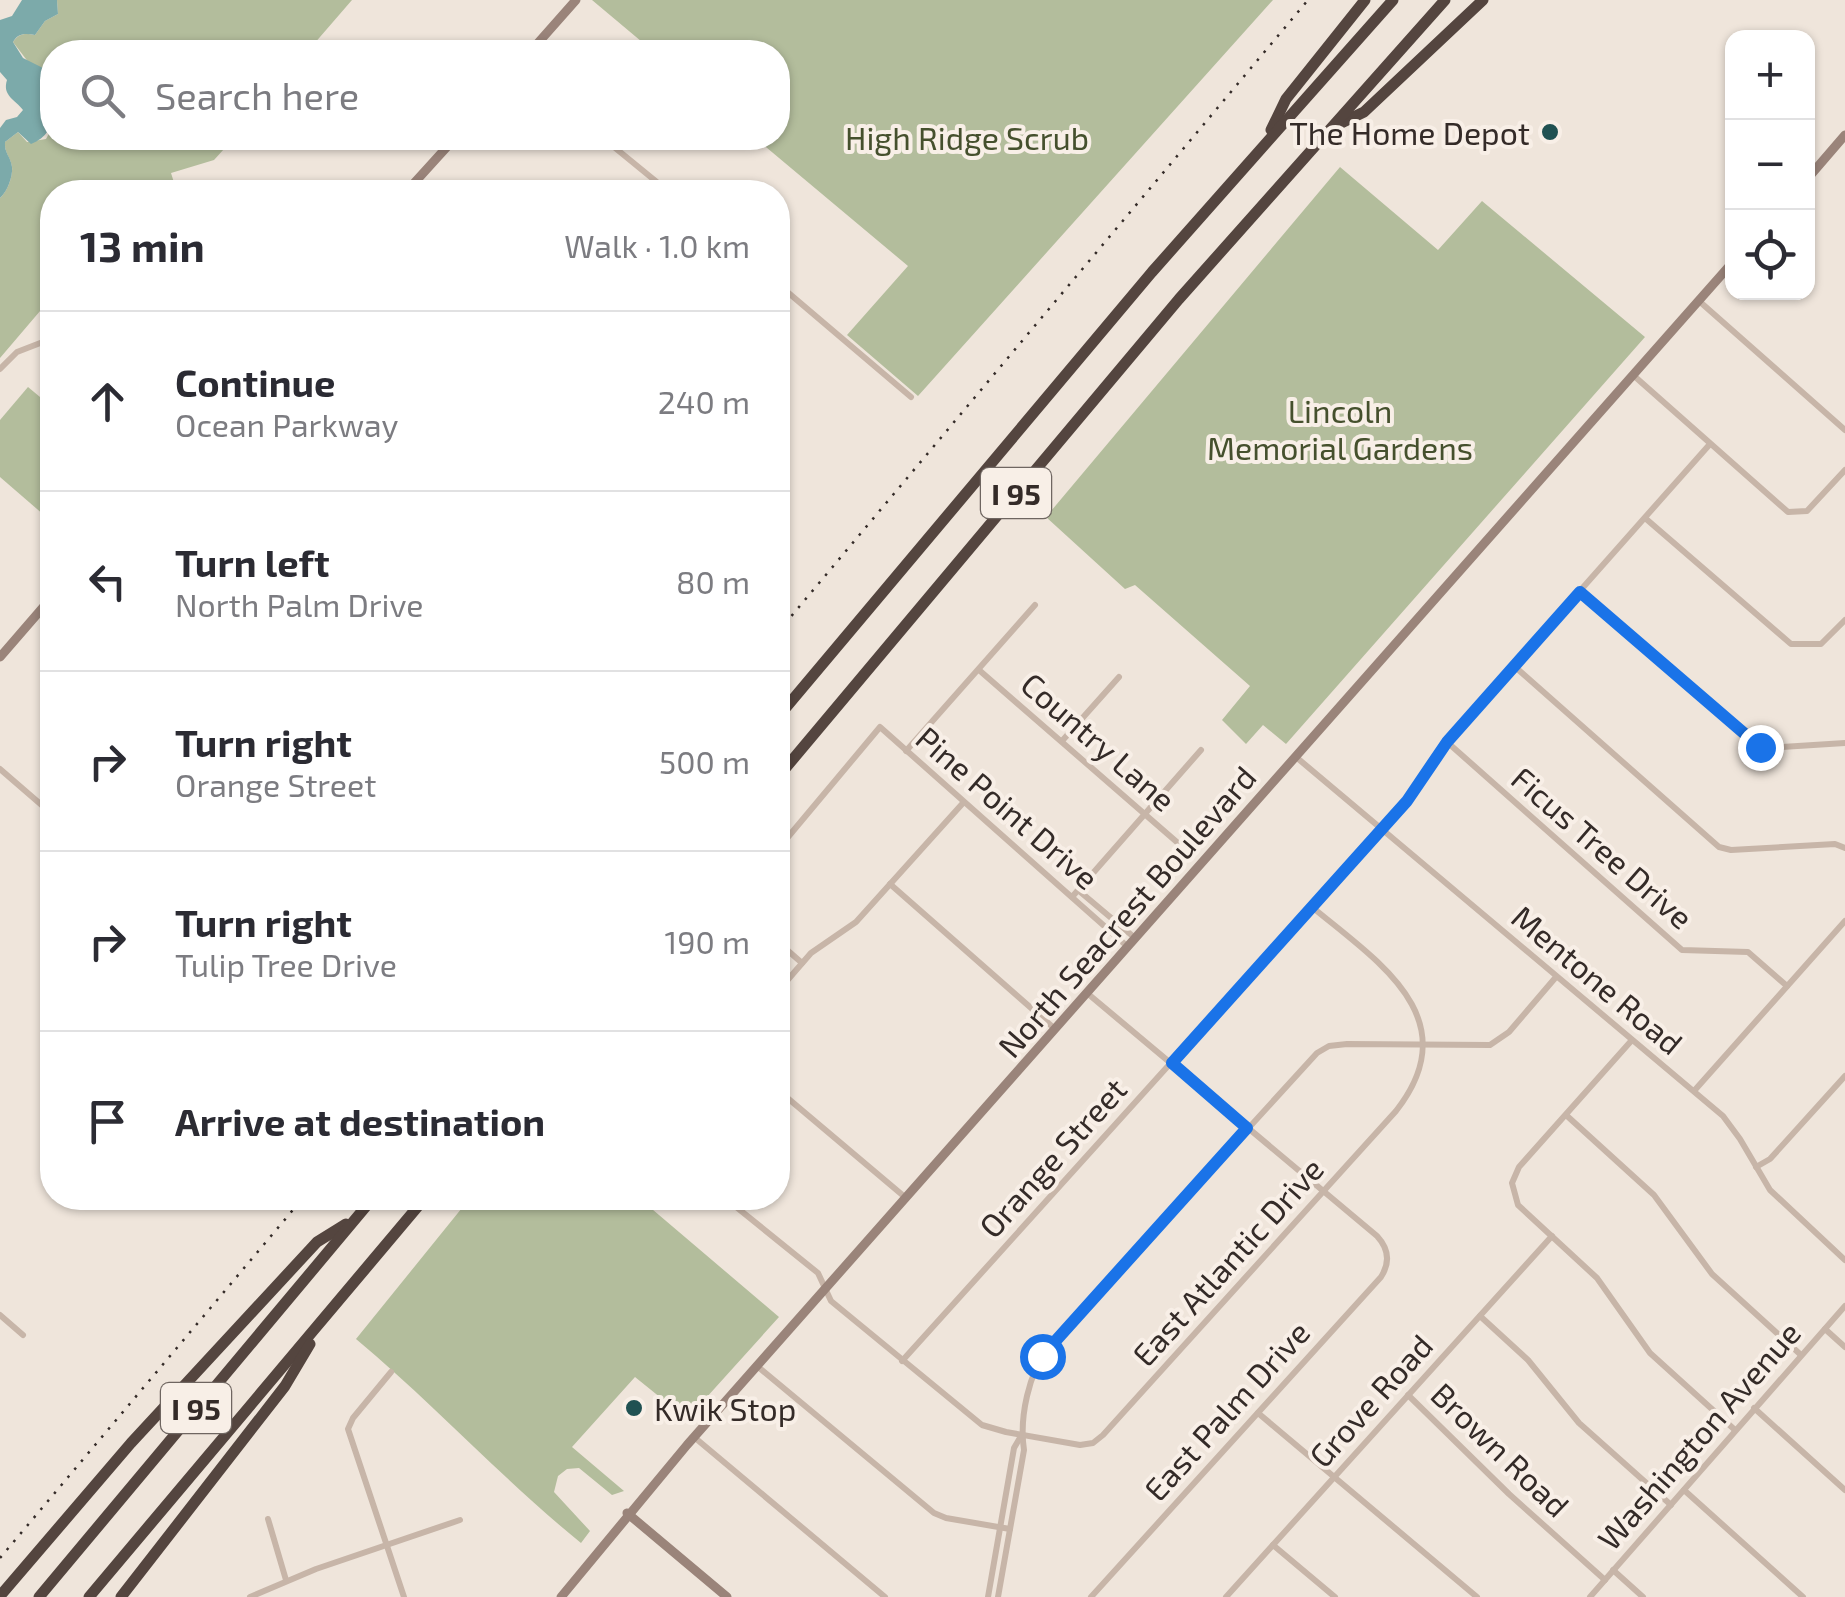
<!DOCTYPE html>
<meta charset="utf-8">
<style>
:root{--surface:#fff;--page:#f7f7f7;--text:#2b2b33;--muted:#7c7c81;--line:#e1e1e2}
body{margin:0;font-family:"Exo 2",sans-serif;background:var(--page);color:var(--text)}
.controls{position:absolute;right:30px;top:30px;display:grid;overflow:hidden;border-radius:20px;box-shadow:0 2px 8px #0004}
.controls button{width:90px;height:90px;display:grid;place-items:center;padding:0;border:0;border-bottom:2px solid var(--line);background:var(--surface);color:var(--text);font:50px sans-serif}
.stop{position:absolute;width:30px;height:30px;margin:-22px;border:8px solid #1a73e8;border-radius:50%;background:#fff}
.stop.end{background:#1a73e8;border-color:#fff;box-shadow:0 2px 10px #0008}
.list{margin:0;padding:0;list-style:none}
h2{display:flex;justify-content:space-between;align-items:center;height:130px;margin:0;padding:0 40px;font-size:42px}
h2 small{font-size:32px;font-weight:400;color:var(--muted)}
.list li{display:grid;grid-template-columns:65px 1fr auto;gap:30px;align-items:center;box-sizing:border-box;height:180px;padding:0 40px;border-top:2px solid var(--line)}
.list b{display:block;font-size:38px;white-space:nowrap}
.list p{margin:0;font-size:32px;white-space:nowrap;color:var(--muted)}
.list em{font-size:32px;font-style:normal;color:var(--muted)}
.icon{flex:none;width:55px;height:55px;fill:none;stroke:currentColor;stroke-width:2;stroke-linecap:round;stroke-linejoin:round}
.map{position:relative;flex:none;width:1845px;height:1597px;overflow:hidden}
.search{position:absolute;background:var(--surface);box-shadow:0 2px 8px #0004;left:40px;top:40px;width:750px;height:110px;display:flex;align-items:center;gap:25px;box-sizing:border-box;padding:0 35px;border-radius:40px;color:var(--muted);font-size:38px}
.panel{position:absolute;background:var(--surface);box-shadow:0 2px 8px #0004;left:40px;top:180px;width:750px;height:1030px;border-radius:40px}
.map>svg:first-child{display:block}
.green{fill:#b3bd9c}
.water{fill:#7caaaa}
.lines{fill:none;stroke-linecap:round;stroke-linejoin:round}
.street{stroke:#c7b5a8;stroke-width:6}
.secondary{stroke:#9a847a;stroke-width:9}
.highway{stroke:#54453f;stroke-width:11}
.rail{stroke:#342b28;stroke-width:2.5;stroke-dasharray:2.5 8;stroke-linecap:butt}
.route{stroke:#1a73e8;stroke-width:12}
.poi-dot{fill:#205152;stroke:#f8efe7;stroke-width:4}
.labels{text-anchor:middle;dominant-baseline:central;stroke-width:8;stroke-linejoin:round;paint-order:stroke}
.shield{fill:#f8efe7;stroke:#6f6661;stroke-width:2.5}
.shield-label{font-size:30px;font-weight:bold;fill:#342b28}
.poi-label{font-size:32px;fill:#342b28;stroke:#f8efe7;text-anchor:end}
.park-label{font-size:32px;fill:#45502d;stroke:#f8efe7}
.street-label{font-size:32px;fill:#342b28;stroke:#f8efe7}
</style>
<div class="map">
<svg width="1845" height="1597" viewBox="0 0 1845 1597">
<rect width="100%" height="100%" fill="#efe5db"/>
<g class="green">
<path d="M57 0H352L307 52H52V87L45 69 29 63 13 42C19 33 25 33 35 35L45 21 58 14Z"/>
<path d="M592 0H1273L918 396 847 335 908 266 755 138H778V52H654Z"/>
<path d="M52 128V138H234L214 160 171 173 177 192H52V297L0 358V198C7 192 13 177 12 167 11 158 4 153 5 142L18 132 27 142 46 139Z"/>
<path d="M1340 167 1438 250 1482 201 1645 337 1286 744 1263 725 1246 744 1222 720 1250 686 1135 585 1125 589 1046 517Z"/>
<path d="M28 387 52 407V522L0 477V420Z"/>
<path d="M470 1198H639L779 1317 687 1419 635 1377 572 1447 624 1491 612 1495 579 1468 567 1469 558 1476 554 1492 590 1531 581 1543C502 1479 434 1404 356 1339Z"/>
</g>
<path class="water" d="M22 0H57L58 14 45 21 35 35C25 33 18 33 13 42L23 58 45 69C57 96 62 132 31 144L18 132 5 142C4 153 11 157 12 167 13 177 7 192 0 198V128L6 120 17 117 23 110C15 99 2 96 7 80L0 72V20L12 16Z"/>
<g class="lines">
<g class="street">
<path d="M603 138 669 192"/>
<path d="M778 284 911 397"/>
<path d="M1699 301 1845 430"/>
<path d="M0 369 17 352 48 340"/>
<path d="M1633 375 1788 512 1807 511 1845 470"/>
<path d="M1645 518 1791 644H1821L1845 620"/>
<path d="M1580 592 1754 745 1766 748 1845 743"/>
<path d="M1514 666 1719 847 1731 850 1835 844 1845 848"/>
<path d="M979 670 1186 850"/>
<path d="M1062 741 1119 677"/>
<path d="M1447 742 1682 950 1748 952 1787 986"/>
<path d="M906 751 1035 605"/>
<path d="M1296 757 1723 1116 1740 1139 1770 1190 1845 1260"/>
<path d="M0 769 52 814"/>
<path d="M778 849 880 727 1128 947"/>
<path d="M890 884 1055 1029"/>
<path d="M1078 890 1135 938"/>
<path d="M1072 897 1201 750"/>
<path d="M778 942 802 963"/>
<path d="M778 991 811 953 856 922 963 803"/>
<path d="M1087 993 1377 1236C1389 1249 1390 1263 1381 1277L1091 1597"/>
<path d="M1632 1040 1519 1167 1512 1183 1518 1205 1597 1278 1650 1353 1735 1430"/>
<path d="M778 1090 906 1198"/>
<path d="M1694 1091 1845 921"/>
<path d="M1566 1115 1654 1195 1712 1274 1801 1355"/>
<path d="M1756 1167 1770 1159 1845 1076"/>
<path d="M725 1198 818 1273 831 1301 982 1425 1006 1432 1080 1445 1093 1443 1103 1435 1396 1111C1469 1018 1377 961 1312 907"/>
<path d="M0 1315 23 1335"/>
<path d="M1480 1316 1528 1360 1579 1423 1671 1505"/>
<path d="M1825 1329 1845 1347"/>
<path d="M902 1361 1407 801 1461 725 1710 444"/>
<path d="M757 1366 934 1513 946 1518 1010 1529"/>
<path d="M391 1372 353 1418 348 1429 404 1597"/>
<path d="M1408 1395 1509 1494 1605 1580"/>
<path d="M1754 1408 1845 1490"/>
<path d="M1258 1413 1477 1597"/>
<path d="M694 1437 885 1597"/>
<path d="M1684 1490 1803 1597"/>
<path d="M268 1519 286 1580"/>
<path d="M1273 1545 1335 1597"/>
<path d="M1613 1570 1643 1597"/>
<path d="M250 1597 316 1569 460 1520"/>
<path d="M988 1597 1014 1448 1021 1436"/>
<path d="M998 1597 1024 1450C1019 1417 1029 1373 1048 1348L1317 1053 1329 1046 1347 1044 1490 1045 1509 1032 1556 977"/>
<path d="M1226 1597 1552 1236"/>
<path d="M1590 1597 1845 1306"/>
</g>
<g class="secondary">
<path d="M530 52 576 0"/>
<path d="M1808 178 1845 135"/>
<path d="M406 192 455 138"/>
<path d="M0 657 52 597"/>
<path d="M627 1513 727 1597"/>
<path d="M561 1597 687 1445 1732 263"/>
</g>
<g class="highway">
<path d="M1337 125 1364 112 1483 0"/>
<path d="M1271 130 1286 99 1365 0"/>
<path d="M778 717 1152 272 1393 0"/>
<path d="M778 777 1179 299 1445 0"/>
<path d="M0 1596 131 1443 317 1242 346 1224"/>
<path d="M39 1597 373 1198"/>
<path d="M89 1597 425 1198"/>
<path d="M121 1597 285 1386 310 1344"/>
</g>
<g class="rail">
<path d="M778 632 1308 0"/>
<path d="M0 1558 303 1198"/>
</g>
</g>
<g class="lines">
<path class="route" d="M1042 1356 1247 1128 1172 1063 1407 801 1447 742 1580 592 1760 747"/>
</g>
<g class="poi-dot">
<circle cx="1550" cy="132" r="10"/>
<circle cx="634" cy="1408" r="10"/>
</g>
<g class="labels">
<g class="shield">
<rect x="981" y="468" width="70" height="50" rx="8"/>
<rect x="161" y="1383" width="70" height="50" rx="8"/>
</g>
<g class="shield-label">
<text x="1016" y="493">I 95</text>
<text x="196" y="1408">I 95</text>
</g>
<g class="poi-label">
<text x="1530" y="132">The Home Depot</text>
<text x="654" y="1408" text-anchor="start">Kwik Stop</text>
</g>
<g class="park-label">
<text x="967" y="137">High Ridge Scrub</text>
<text x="1340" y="410">Lincoln<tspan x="1340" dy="37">Memorial Gardens</tspan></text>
</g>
<g class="street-label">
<text transform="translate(1099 741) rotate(41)">Country Lane</text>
<text transform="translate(1008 807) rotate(41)">Pine Point Drive</text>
<text transform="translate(1603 847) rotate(41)">Ficus Tree Drive</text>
<text transform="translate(1126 911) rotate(-49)">North Seacrest Boulevard</text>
<text transform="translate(1598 979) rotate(40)">Mentone Road</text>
<text transform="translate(1052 1157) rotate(-48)">Orange Street</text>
<text transform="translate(1227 1261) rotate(-48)">East Atlantic Drive</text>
<text transform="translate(1370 1400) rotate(-48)">Grove Road</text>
<text transform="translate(1226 1410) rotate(-48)">East Palm Drive</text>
<text transform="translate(1698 1435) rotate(-49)">Washington Avenue</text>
<text transform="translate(1501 1449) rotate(44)">Brown Road</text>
</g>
</g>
</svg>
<div class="controls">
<button>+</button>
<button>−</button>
<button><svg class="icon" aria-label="locate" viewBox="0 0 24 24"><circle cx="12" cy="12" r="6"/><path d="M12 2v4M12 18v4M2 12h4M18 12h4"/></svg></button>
</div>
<div class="stop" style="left:1042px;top:1356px"></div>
<div class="stop end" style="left:1760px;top:747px"></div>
<div class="search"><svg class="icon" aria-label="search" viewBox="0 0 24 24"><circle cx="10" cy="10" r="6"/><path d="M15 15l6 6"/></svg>Search here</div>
<section class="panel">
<h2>13 min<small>Walk · 1.0 km</small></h2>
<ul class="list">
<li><svg class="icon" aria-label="ahead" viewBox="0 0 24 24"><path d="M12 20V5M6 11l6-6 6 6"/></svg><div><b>Continue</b><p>Ocean Parkway</p></div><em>240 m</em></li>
<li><svg class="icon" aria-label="left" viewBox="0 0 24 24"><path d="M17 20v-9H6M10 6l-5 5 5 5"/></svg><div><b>Turn left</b><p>North Palm Drive</p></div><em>80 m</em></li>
<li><svg class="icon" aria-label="right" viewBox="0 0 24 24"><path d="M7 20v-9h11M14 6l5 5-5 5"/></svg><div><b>Turn right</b><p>Orange Street</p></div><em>500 m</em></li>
<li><svg class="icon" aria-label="right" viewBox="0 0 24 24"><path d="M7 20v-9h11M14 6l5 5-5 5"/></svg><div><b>Turn right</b><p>Tulip Tree Drive</p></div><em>190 m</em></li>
<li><svg class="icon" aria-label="arrive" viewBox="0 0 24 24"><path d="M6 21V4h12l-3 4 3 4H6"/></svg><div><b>Arrive at destination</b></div></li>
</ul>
</section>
</div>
